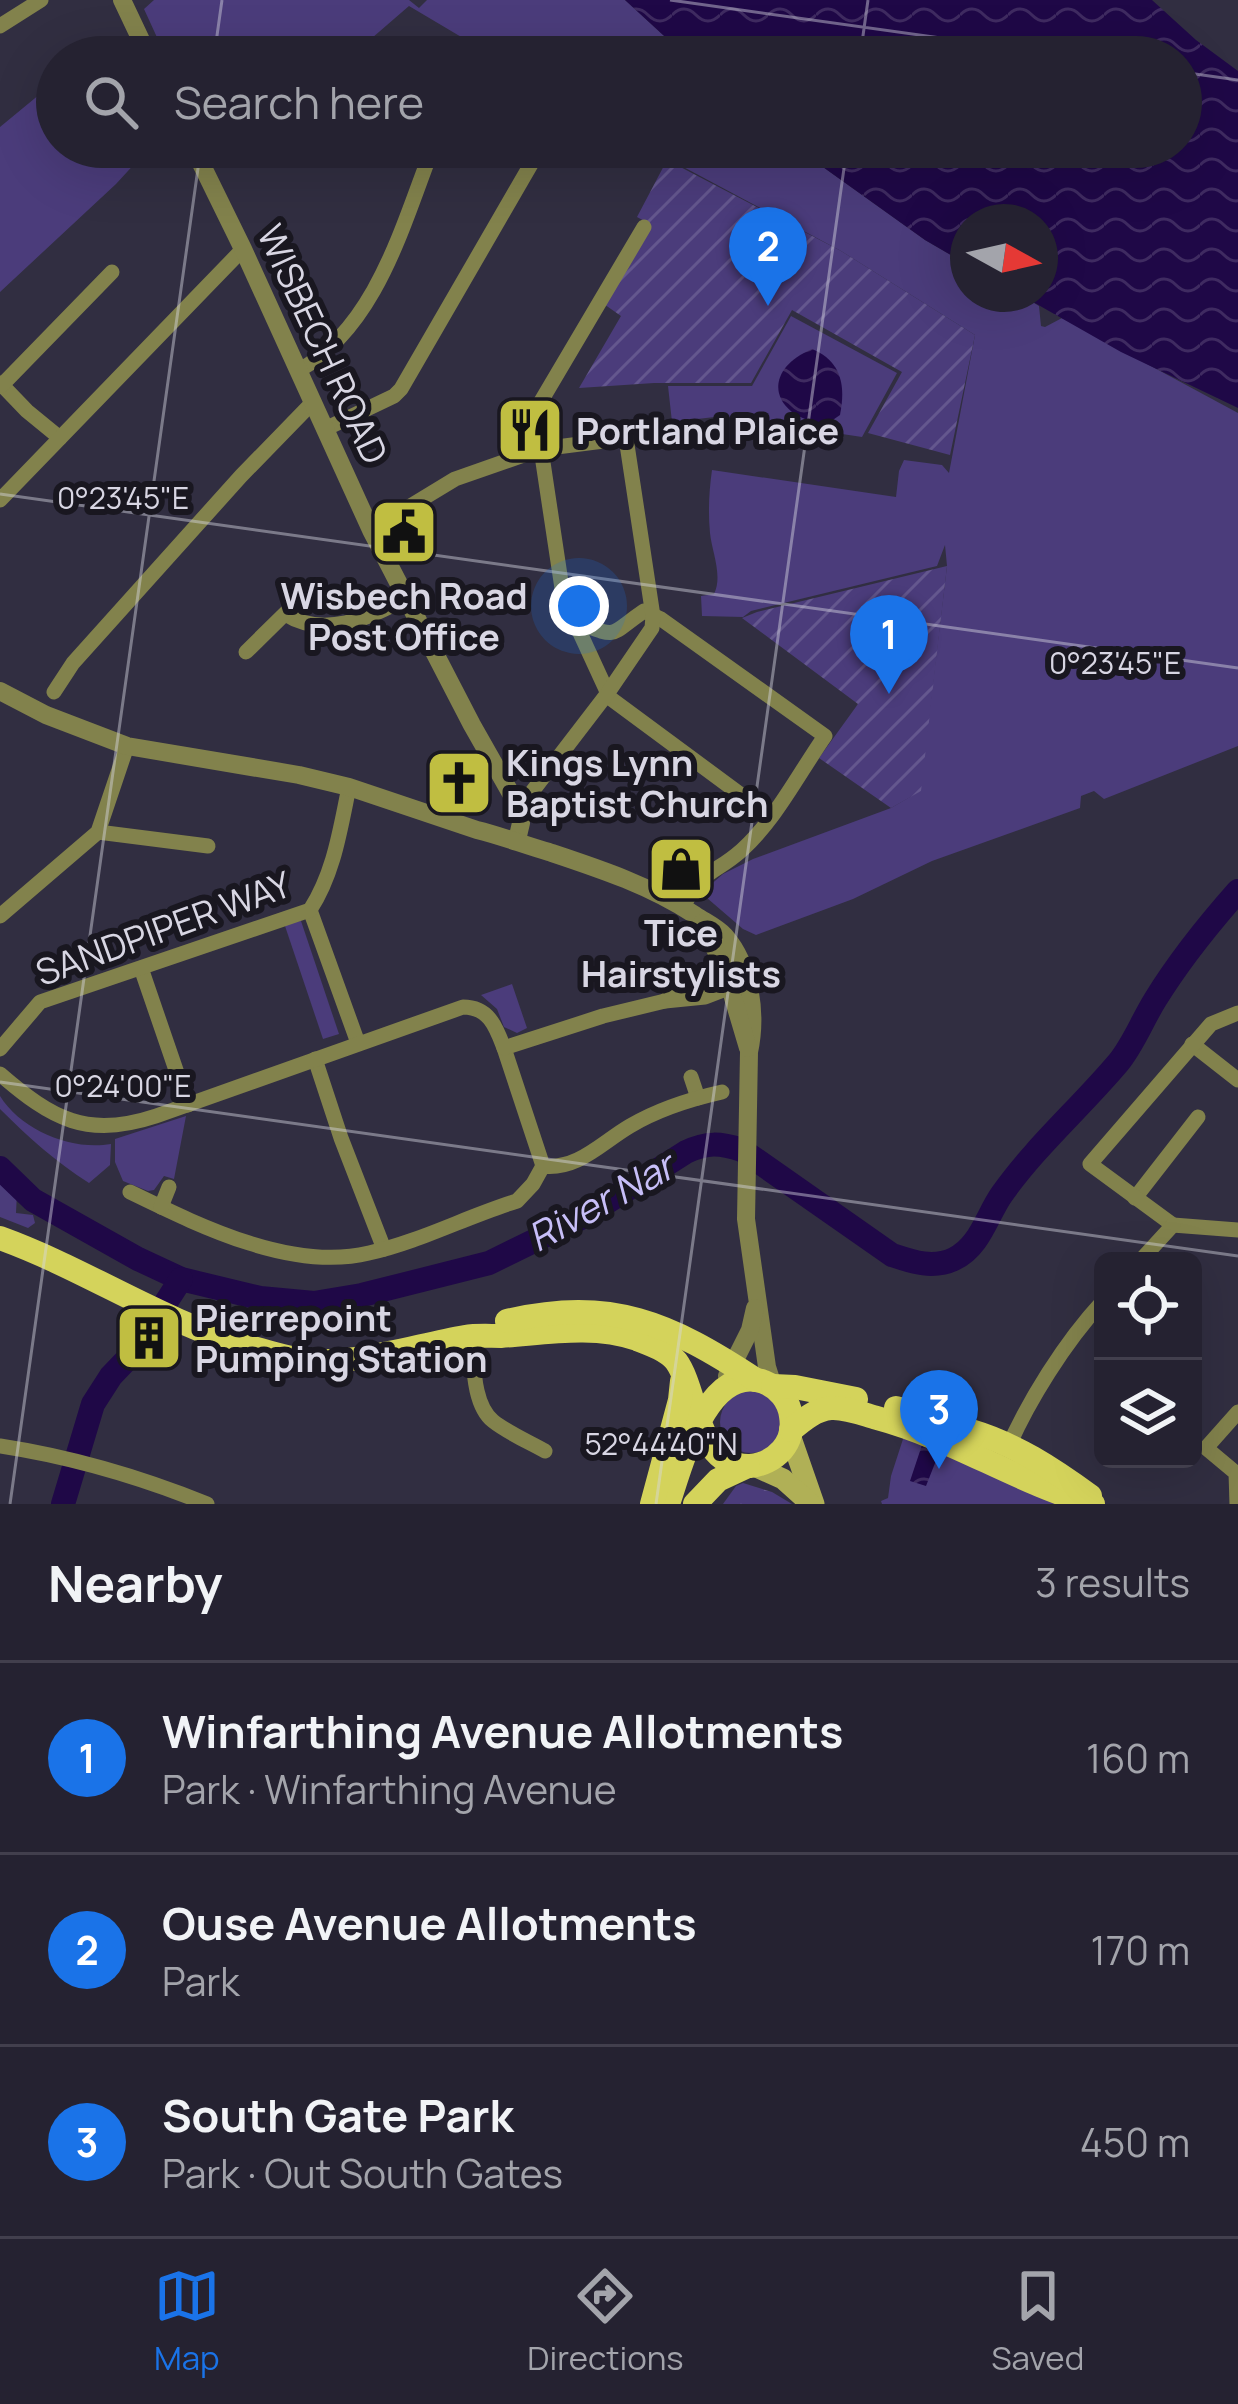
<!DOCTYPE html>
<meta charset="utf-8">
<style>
:root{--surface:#252231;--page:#312f3d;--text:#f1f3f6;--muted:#a3a4ab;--line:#423f4d;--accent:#1a73e8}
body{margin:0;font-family:Manrope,sans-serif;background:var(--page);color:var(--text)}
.controls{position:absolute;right:36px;bottom:36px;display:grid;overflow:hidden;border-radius:18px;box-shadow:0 12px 48px #0002}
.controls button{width:108px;height:108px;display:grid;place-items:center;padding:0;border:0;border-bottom:3px solid var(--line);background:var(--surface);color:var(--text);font:60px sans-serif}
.compass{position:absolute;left:950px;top:204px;width:108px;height:108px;border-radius:50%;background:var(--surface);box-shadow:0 12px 48px #0002;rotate:98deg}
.you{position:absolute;left:579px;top:606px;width:42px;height:42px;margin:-30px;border:9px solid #fff;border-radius:50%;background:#1a73e8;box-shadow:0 0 0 18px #1a73e833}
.badge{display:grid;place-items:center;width:78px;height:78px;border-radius:50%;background:var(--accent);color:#fff;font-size:39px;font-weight:700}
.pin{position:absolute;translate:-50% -99px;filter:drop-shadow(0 3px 6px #0008)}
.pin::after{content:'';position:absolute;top:63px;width:42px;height:36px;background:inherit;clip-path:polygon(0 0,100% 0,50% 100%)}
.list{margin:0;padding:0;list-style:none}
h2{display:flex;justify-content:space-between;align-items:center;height:156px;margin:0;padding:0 48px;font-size:51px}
h2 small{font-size:39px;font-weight:400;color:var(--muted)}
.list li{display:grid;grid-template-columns:78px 1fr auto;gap:36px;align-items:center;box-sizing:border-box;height:192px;padding:0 48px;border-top:3px solid var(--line)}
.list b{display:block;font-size:45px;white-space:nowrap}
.list p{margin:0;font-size:39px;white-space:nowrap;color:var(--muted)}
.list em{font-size:39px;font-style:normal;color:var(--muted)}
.icon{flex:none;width:66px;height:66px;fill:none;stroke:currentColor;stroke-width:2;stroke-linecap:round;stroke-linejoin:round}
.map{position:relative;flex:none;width:1238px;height:1504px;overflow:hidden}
.search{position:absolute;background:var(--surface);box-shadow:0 12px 48px #0002;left:36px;right:36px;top:36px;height:132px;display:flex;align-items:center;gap:30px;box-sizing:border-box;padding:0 42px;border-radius:66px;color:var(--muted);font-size:45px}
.sheet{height:732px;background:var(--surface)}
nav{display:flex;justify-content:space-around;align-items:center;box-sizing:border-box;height:168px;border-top:3px solid var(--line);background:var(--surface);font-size:33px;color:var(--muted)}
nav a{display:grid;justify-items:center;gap:6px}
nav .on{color:var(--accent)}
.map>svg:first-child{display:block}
.green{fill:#4b3c7b}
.forest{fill:url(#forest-firs)}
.garden{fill:url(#garden-furrows)}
.water{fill:url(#water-waves)}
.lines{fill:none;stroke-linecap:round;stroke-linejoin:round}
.river{stroke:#1f0847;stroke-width:24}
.minor{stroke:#82824c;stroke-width:15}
.tertiary{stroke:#82824c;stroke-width:18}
.secondary{stroke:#b0b056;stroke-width:21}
.primary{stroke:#d4d35b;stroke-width:24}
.ticks{fill:none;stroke:#d8d6e3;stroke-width:3;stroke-opacity:0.45}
.labels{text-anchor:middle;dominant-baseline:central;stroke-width:12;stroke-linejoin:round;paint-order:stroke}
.street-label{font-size:36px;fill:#d8d6e3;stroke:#191720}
.poi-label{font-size:36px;font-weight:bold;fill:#d8d6e3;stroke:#191720;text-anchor:start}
.water-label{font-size:39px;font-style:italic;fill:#c7bef8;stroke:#191720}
.ticks-label{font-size:30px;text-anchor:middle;fill:#d8d6e3;stroke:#191720;stroke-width:12;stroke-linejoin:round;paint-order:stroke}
</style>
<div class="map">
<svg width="1238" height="1504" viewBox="0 0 1238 1504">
<defs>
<pattern id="forest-firs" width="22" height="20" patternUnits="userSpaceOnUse" patternTransform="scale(3)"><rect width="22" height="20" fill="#4b3c7b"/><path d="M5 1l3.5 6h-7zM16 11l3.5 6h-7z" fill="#64578e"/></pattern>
<pattern id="garden-furrows" width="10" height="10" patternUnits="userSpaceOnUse" patternTransform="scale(3)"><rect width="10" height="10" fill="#4b3c7b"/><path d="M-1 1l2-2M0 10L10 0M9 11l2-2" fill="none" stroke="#64578e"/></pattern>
<pattern id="water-waves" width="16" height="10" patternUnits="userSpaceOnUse" patternTransform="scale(3)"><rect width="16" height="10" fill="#1f0847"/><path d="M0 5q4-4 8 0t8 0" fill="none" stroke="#3f2b61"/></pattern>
</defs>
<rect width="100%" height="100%" fill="#312e41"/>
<g class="green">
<path d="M154 0H409L419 8 427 0H625L687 57H495L409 6 350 57H166L144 9Z"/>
<path d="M57 80V147H176L179 152 155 151 150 147 116 184 0 292V127Z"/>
<path d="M646 147H795L925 240 968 265V294H1019L1039 306 1041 326 1045 327 1062 318 1238 413V746L1104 799 1094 791 1081 796 1080 808 932 861 853 899 756 935 743 929 707 898 708 887 723 874 753 859 891 808 920 791 947 566 945 545 937 566 751 611 743 617 702 616 701 596 714 594C723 576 712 552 710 533 708 512 709 491 712 470L896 497 899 471 904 460 942 465 949 473 975 335 841 251Z"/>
<path d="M791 316 897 373 862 437 723 416 672 422 668 386H752Z"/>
<path d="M301 921 339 1034 323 1039 284 923Z"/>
<path d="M512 984 527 1028 517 1033 504 1027 497 1009 481 995Z"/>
<path d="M0 1096C21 1130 71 1151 111 1144L110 1165 89 1183C56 1162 28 1137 0 1109Z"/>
<path d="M186 1116 174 1179 164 1176 154 1190 148 1191 123 1181 115 1162V1139Z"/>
<path d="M0 1177 17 1193 16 1213 33 1215 35 1223 28 1228 0 1217Z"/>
<circle cx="751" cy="1422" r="31"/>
<path d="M904 1436 1057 1504H882L881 1501 888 1498 891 1476Z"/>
</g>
<path class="forest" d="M743 1483 772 1492 792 1504H723L736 1486Z"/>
<g class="garden">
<path d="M667 160 841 251 975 335 950 455 868 433 902 372 792 310 751 383H654L579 388 621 316 601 302 650 224 637 217Z"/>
<path d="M947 566 921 791 891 808 819 758 858 704 742 618 757 612Z"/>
</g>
<g class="water">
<path d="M625 0H1152L1196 40 1238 71V408L1121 352 1019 294H1040V222H968V265L925 240 795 147H1181V57H687Z"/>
<path d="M812 349C841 361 846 385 840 415L827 424C773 419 758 372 812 349Z"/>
<path d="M923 1442 941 1448 926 1486 910 1481Z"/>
</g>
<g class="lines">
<g class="river">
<path d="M0 1168 33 1200 138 1259 181 1279 260 1298 314 1303 362 1295 489 1263 587 1215 686 1152C707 1142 720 1143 742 1150L892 1255C913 1262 933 1269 954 1259 980 1247 987 1215 1002 1194 1036 1146 1080 1108 1118 1063 1133 1045 1142 1021 1155 1000 1179 961 1207 926 1238 891"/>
<path d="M63 1504 93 1404 111 1376 134 1352 181 1279"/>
</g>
<g class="minor">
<path d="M0 26 41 0"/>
<path d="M298 371C377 326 402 226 433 147"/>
<path d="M0 383 27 411 60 438"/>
<path d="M2 385 112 272"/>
<path d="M325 429 394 396 401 389 541 147"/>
<path d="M541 449 566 615 575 622 610 698 771 817"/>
<path d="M545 449 540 403 644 227"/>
<path d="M0 500 243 249"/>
<path d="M371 530 455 479 541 449 674 432"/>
<path d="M285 614C322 638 370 619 405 598"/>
<path d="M575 622C621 638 606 637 644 611L661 619 825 736C799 773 776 819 742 850 714 875 703 868 683 907"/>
<path d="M246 652 305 594"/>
<path d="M54 692 73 663 241 476 313 402"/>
<path d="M518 806 528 797 607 694 652 628 653 616 626 438"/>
<path d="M98 832 208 846"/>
<path d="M310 910 358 1043"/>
<path d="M0 916 98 832 127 746"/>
<path d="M141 968 188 1105"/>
<path d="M665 1001 681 986 724 967"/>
<path d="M1192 1044 1238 1080"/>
<path d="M504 1048 543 1166"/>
<path d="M0 1049 40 1002 310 910C334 873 340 830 349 787"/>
<path d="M315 1059 341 1138 384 1249"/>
<path d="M0 1074C52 1119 87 1139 156 1116L463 1007C489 1007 496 1027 504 1048L603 1016 665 1001 705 997 731 987"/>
<path d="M691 1077 698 1098"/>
<path d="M130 1192C198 1225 291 1272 369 1253 419 1242 468 1216 517 1201L533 1184 543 1166C578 1170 601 1143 630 1126 657 1110 691 1099 722 1092"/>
<path d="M1135 1198 1198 1117"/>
<path d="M161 1207 169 1187"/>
<path d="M1173 1225 1090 1164 1211 1024 1238 1013"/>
<path d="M1173 1225 1238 1230"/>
<path d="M1140 1261 1173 1225"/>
<path d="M471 1336C474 1361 472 1404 493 1421 508 1433 529 1442 545 1451"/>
<path d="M0 1446C72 1457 140 1477 207 1504"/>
<path d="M1006 1452C1028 1401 1065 1342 1103 1301"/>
<path d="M1237 1504 1236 1473 1206 1448 1238 1412"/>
</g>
<g class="tertiary">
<path d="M122 0 149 57"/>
<path d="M193 147 243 249 371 530 472 725 518 806 521 823 517 840"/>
<path d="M0 691 46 715 127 746 299 775 349 787 477 830C502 836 524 845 549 852 600 869 649 885 695 915 705 922 717 927 725 936 751 966 757 1015 749 1052L746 1219 767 1367 773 1386"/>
<path d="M702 923 724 967 748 1048"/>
<path d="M727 1376 750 1330 755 1308"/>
</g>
<g class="secondary">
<path d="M790 1435 814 1504"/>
<path d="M752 1465 783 1479 811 1504"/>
</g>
<g class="primary">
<path d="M0 1238C86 1269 162 1322 250 1347 271 1353 291 1360 312 1361 364 1363 414 1346 465 1337 477 1335 489 1336 501 1336 546 1333 593 1324 637 1339 650 1344 667 1350 676 1361 699 1392 695 1468 750 1466 762 1465 774 1459 782 1450 790 1441 793 1428 791 1416 789 1401 779 1388 764 1382 707 1361 681 1466 668 1504"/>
<path d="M507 1321C612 1297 669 1323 756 1380"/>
<path d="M773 1386 795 1387 856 1399"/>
<path d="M896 1408 957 1425"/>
<path d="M791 1430C803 1420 816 1409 831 1408 846 1407 863 1414 877 1418 952 1438 1018 1483 1093 1504"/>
<path d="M971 1431C1015 1444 1053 1469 1090 1496"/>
<path d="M652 1504 680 1400 682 1381"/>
<path d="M695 1504 718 1480 748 1466"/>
</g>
</g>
<path class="ticks" d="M670 0 1076 57M214 57 222 0M860 57 868 0M1181 72 1238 80M0 494 1238 668M0 1082 1238 1256M10 1504 201 147M656 1504 847 147"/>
<defs>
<g id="restaurant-square" transform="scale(3.45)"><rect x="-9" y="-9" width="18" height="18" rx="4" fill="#c0be41" stroke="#191720"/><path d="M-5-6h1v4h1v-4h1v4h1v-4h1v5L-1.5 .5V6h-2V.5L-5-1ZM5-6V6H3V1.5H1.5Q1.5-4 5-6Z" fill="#111"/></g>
<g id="civic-square" transform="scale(3.45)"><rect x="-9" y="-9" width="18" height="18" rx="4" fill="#c0be41" stroke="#191720"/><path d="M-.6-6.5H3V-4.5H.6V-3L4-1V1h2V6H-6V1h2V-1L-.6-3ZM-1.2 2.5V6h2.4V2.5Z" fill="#111"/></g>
<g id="church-square" transform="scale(3.45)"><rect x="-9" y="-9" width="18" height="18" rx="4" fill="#c0be41" stroke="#191720"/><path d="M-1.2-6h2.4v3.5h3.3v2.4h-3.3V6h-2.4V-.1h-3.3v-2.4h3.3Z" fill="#111"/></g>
<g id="shop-square" transform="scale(3.45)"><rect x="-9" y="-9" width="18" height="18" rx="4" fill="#c0be41" stroke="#191720"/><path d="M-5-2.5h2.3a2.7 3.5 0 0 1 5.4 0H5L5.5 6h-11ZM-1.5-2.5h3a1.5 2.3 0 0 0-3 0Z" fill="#111"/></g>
<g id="building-square" transform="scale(3.45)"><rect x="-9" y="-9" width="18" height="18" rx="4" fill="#c0be41" stroke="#191720"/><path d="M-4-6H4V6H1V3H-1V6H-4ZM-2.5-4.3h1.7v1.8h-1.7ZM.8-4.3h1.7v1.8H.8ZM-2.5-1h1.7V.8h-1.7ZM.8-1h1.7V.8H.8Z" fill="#111"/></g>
</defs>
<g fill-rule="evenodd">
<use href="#restaurant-square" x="530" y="430"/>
<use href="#civic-square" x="404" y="532"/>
<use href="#church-square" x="459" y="783"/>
<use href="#shop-square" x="681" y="869"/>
<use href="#building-square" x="149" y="1338"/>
</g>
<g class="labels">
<g class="street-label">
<text transform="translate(323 344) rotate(65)">WISBECH ROAD</text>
<text transform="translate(163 928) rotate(-20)">SANDPIPER WAY</text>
</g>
<g class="poi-label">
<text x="576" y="430">Portland Plaice</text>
<text x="404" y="595" text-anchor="middle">Wisbech Road<tspan x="404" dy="41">Post Office</tspan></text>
<text x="506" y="762">Kings Lynn<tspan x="506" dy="41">Baptist Church</tspan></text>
<text x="681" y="932" text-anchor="middle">Tice<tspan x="681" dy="41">Hairstylists</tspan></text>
<text x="195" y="1317">Pierrepoint<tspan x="195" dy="41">Pumping Station</tspan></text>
</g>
<g class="water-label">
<text transform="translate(600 1201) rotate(-29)">River Nar</text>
</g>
</g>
<g class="ticks-label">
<text x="123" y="509">0°23'45"E</text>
<text x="1115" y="674">0°23'45"E</text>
<text x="123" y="1097">0°24'00"E</text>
<text x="661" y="1455">52°44'40"N</text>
</g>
</svg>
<div class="controls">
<button><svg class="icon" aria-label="locate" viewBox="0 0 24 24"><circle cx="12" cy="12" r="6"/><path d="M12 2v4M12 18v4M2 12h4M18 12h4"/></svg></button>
<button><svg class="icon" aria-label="layers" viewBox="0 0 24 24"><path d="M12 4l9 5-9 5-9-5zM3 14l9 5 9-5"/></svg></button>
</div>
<svg class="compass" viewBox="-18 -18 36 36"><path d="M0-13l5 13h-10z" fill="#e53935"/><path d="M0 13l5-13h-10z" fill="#a3a4ab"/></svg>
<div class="you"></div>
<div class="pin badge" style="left:889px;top:694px">1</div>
<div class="pin badge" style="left:768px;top:306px">2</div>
<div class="pin badge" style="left:939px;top:1469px">3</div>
<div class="search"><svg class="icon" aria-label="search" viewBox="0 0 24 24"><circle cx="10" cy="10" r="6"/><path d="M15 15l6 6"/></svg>Search here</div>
</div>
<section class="sheet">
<h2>Nearby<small>3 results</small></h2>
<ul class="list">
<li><span class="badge">1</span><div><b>Winfarthing Avenue Allotments</b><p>Park · Winfarthing Avenue</p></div><em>160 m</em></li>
<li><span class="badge">2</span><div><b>Ouse Avenue Allotments</b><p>Park</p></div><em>170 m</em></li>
<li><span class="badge">3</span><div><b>South Gate Park</b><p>Park · Out South Gates</p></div><em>450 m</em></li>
</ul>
</section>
<nav>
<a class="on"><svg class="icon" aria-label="map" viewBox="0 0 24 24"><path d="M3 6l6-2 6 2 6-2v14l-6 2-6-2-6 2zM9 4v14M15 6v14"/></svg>Map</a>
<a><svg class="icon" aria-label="directions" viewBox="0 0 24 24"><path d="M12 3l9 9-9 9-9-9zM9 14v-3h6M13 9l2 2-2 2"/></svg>Directions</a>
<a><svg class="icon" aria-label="saved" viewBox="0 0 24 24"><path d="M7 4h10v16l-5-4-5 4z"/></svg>Saved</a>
</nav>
